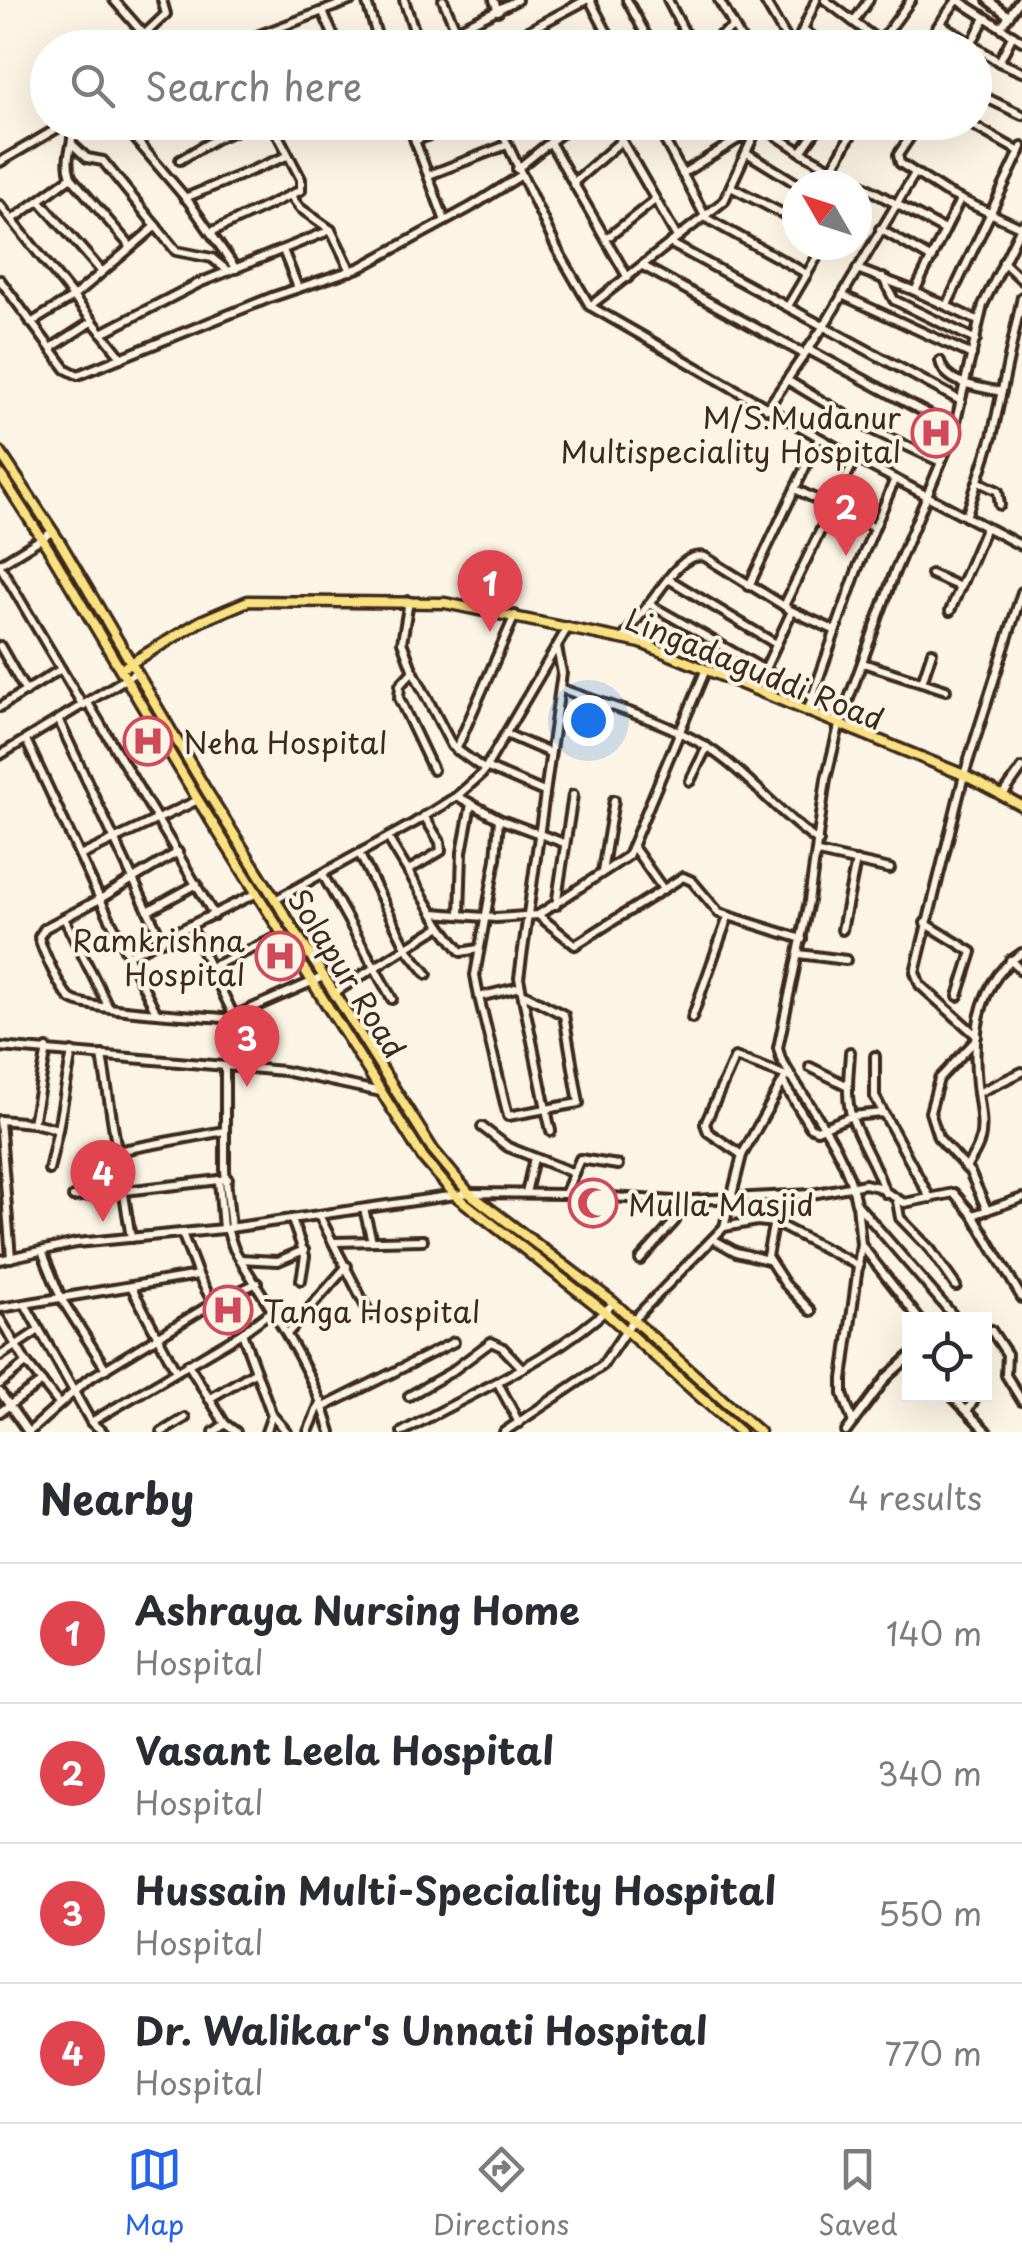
<!DOCTYPE html>
<style>
:root{--surface:#fff;--page:#f2f2f3;--text:#2b2b33;--muted:#7c7c81;--line:#e1e1e2;--accent:#2563eb}
body{margin:0;font-family:"Playpen Sans",sans-serif;background:var(--page);color:var(--text)}
.controls{position:absolute;right:30px;bottom:30px;display:grid;overflow:hidden;border-radius:0px;box-shadow:0 10px 40px #0002}
.controls button{width:90px;height:90px;display:grid;place-items:center;padding:0;border:0;border-bottom:2px solid var(--line);background:var(--surface);color:var(--text);font:50px sans-serif}
.compass{position:absolute;left:782px;top:170px;width:90px;height:90px;border-radius:50%;background:var(--surface);box-shadow:0 10px 40px #0002;rotate:309deg}
.you{position:absolute;left:588px;top:720px;width:35px;height:35px;margin:-25px;border:8px solid #fff;border-radius:50%;background:#1a73e8;box-shadow:0 0 0 15px #1a73e833}
.badge{display:grid;place-items:center;width:65px;height:65px;border-radius:50%;background:var(--accent);color:#fff;font-size:32px;font-weight:700}
.pin{position:absolute;translate:-50% -82px;filter:drop-shadow(0 2px 5px #0008)}
.pin::after{content:'';position:absolute;top:52px;width:35px;height:30px;background:inherit;clip-path:polygon(0 0,100% 0,50% 100%)}
.list{margin:0;padding:0;list-style:none}
h2{display:flex;justify-content:space-between;align-items:center;height:130px;margin:0;padding:0 40px;font-size:42px}
h2 small{font-size:32px;font-weight:400;color:var(--muted)}
.list li{display:grid;grid-template-columns:65px 1fr auto;gap:30px;align-items:center;box-sizing:border-box;height:140px;padding:0 40px;border-top:2px solid var(--line)}
.list b{display:block;font-size:38px;white-space:nowrap}
.list p{margin:0;font-size:32px;white-space:nowrap;color:var(--muted)}
.list em{font-size:32px;font-style:normal;color:var(--muted)}
.icon{flex:none;width:55px;height:55px;fill:none;stroke:currentColor;stroke-width:2;stroke-linecap:round;stroke-linejoin:round}
.map{position:relative;flex:none;width:1022px;height:1432px;overflow:hidden}
.search{position:absolute;background:var(--surface);box-shadow:0 10px 40px #0002;left:30px;right:30px;top:30px;height:110px;display:flex;align-items:center;gap:25px;box-sizing:border-box;padding:0 35px;border-radius:55px;color:var(--muted);font-size:38px}
.sheet{height:690px;background:var(--surface)}
nav{display:flex;justify-content:space-around;align-items:center;box-sizing:border-box;height:140px;border-top:2px solid var(--line);background:var(--surface);font-size:28px;color:var(--muted)}
nav a{display:grid;justify-items:center;gap:5px}
nav .on{color:var(--accent)}
.map>svg:first-child{display:block}
.lines{fill:none;stroke-linecap:round;stroke-linejoin:round}
.minor-casing{stroke:#3b2a1e;stroke-width:14}
.major-casing{stroke:#3b2a1e;stroke-width:15}
.minor{stroke:#fcf5e5;stroke-width:6}
.major{stroke:#fbe080;stroke-width:8}
.labels{text-anchor:middle;dominant-baseline:central;stroke-width:8;stroke-linejoin:round;paint-order:stroke}
.poi-label{font-size:30px;fill:#3b2a1e;stroke:#fcf5e5;text-anchor:start}
.street-label{font-size:30px;fill:#3b2a1e;stroke:#fcf5e5}
</style>
<div class="map">
<svg width="1022" height="1432" viewBox="0 0 1022 1432">
<rect width="100%" height="100%" fill="#fcf5e5"/>
<filter id="ink" filterUnits="userSpaceOnUse"><feTurbulence type="fractalNoise" baseFrequency=".01" numOctaves="2"/><feDisplacementMap in="SourceGraphic" scale="20" xChannelSelector="R" yChannelSelector="G"/><feConvolveMatrix kernelMatrix="1 2 1 2 8 2 1 2 1" color-interpolation-filters="sRGB"/></filter>
<g filter="url(#ink)">
<g class="lines">
<g class="minor-casing">
<g id="minor">
<path d="M114 0 156 48"/>
<path d="M366 0 381 48"/>
<path d="M404 0 420 48"/>
<path d="M443 0 464 48"/>
<path d="M494 0 498 11"/>
<path d="M590 0 615 48"/>
<path d="M627 0 653 48"/>
<path d="M668 0 689 41"/>
<path d="M719 0 746 48"/>
<path d="M764 0 792 48"/>
<path d="M825 0 888 48"/>
<path d="M958 0 1022 41"/>
<path d="M988 0 1009 16"/>
<path d="M323 12 339 48"/>
<path d="M854 21 869 0"/>
<path d="M940 23 999 62 1022 72"/>
<path d="M1001 27 1020 0"/>
<path d="M456 30 517 0"/>
<path d="M803 30 828 48"/>
<path d="M144 35 166 14 162 0"/>
<path d="M225 48 352 0"/>
<path d="M445 48 461 41"/>
<path d="M496 48 586 0"/>
<path d="M576 48 607 32"/>
<path d="M679 48 689 41 693 48"/>
<path d="M700 48 734 27"/>
<path d="M795 48 816 0"/>
<path d="M876 48 911 0"/>
<path d="M922 48 957 0"/>
<path d="M969 48 985 18"/>
<path d="M999 62 1013 35"/>
<path d="M974 92 1022 115"/>
<path d="M121 122 189 202 236 269"/>
<path d="M408 122 445 221"/>
<path d="M497 122 557 249 590 306 855 458 1022 546"/>
<path d="M611 122 677 237"/>
<path d="M655 122 706 218 807 274"/>
<path d="M920 122 898 155 900 163 945 192 1022 228"/>
<path d="M967 122 1020 152"/>
<path d="M759 124 801 152 944 230"/>
<path d="M662 136 686 122"/>
<path d="M415 141 459 122"/>
<path d="M550 142 628 278"/>
<path d="M72 144 87 158 103 161 176 251 212 258 228 271"/>
<path d="M801 152 822 122"/>
<path d="M747 153 799 185"/>
<path d="M180 160 217 138 256 122"/>
<path d="M0 162 68 122"/>
<path d="M517 169 575 122"/>
<path d="M832 169 858 122"/>
<path d="M682 174 746 134"/>
<path d="M429 175 507 145"/>
<path d="M71 177 131 247"/>
<path d="M573 183 621 141"/>
<path d="M733 188 797 221"/>
<path d="M290 195 300 208 331 230 351 271"/>
<path d="M185 198 287 156"/>
<path d="M960 200 915 291 978 321"/>
<path d="M40 201 102 272"/>
<path d="M0 205 122 358"/>
<path d="M12 220 71 177C63 154 76 145 72 122"/>
<path d="M880 229 932 259"/>
<path d="M211 232 301 190V179L271 122"/>
<path d="M606 239 655 200"/>
<path d="M670 243 961 401"/>
<path d="M283 250 298 288"/>
<path d="M1003 262 1022 280"/>
<path d="M643 266 804 354"/>
<path d="M857 269 915 291"/>
<path d="M883 278 894 300 976 340"/>
<path d="M0 280 66 369 78 375 272 297 361 267 471 207 520 176"/>
<path d="M842 295 972 355"/>
<path d="M947 305 1022 147"/>
<path d="M590 306 724 201 760 122"/>
<path d="M788 306 824 245"/>
<path d="M31 323 73 297 156 226"/>
<path d="M102 333 199 283 331 230"/>
<path d="M51 348 93 321"/>
<path d="M807 349 954 428"/>
<path d="M940 361C945 385 981 387 1002 392"/>
<path d="M787 380 862 425 941 462"/>
<path d="M767 409 824 326 914 175"/>
<path d="M979 482 998 491 1000 505"/>
<path d="M795 489 873 527"/>
<path d="M966 517 992 437 1022 297"/>
<path d="M0 564 52 532"/>
<path d="M0 566 83 706"/>
<path d="M931 574 960 587"/>
<path d="M670 580 776 644"/>
<path d="M749 586 819 438"/>
<path d="M409 601 402 642 412 669 452 746 485 770"/>
<path d="M649 604C663 588 681 551 705 557L792 611 765 669"/>
<path d="M784 606 855 459"/>
<path d="M792 611 834 630"/>
<path d="M950 611 986 527"/>
<path d="M624 637 649 604 812 697"/>
<path d="M0 646 26 692"/>
<path d="M863 663 946 690"/>
<path d="M413 671 400 685 399 698 433 770"/>
<path d="M922 682 932 652"/>
<path d="M560 688C607 706 662 719 705 746 747 772 778 814 819 842"/>
<path d="M88 703 214 915"/>
<path d="M0 707 61 669"/>
<path d="M807 712 858 567 895 479"/>
<path d="M59 721 162 941"/>
<path d="M506 734 550 753"/>
<path d="M26 740 100 899 45 928 39 937C42 949 61 992 71 999 89 1011 206 1016 235 1019"/>
<path d="M456 750 515 615"/>
<path d="M0 755 135 673"/>
<path d="M488 768 544 792"/>
<path d="M690 781 707 747"/>
<path d="M1003 795 1022 768"/>
<path d="M457 796 499 819 564 843"/>
<path d="M388 838 441 926 461 952 478 949"/>
<path d="M634 848 663 889"/>
<path d="M818 853 890 869"/>
<path d="M360 855 407 949 427 974"/>
<path d="M80 856 198 800"/>
<path d="M409 870 441 851 440 842 424 816"/>
<path d="M602 872 614 800"/>
<path d="M323 875 392 999"/>
<path d="M275 900 414 823 457 796 482 774 568 627"/>
<path d="M556 905 573 795"/>
<path d="M148 911 197 884"/>
<path d="M434 913 496 918 538 915 628 856 706 669"/>
<path d="M460 914 462 852 471 804"/>
<path d="M538 915 575 945 683 877 692 881 719 913 802 939"/>
<path d="M64 918 108 1006"/>
<path d="M925 923 972 952 958 996"/>
<path d="M191 927 234 1016 250 1068"/>
<path d="M842 930 856 861"/>
<path d="M799 954 846 960"/>
<path d="M129 955 257 893"/>
<path d="M1010 960 1022 971"/>
<path d="M211 967 283 935"/>
<path d="M520 987 479 997 508 1116 546 1109 519 978 562 673 557 647"/>
<path d="M334 993 441 926"/>
<path d="M526 995 564 1015 579 1103 546 1109 551 1131"/>
<path d="M479 997 475 975 496 859 499 819"/>
<path d="M155 1010 100 899 178 852"/>
<path d="M234 1016 323 977"/>
<path d="M692 1018 728 917"/>
<path d="M977 1036 920 985 915 972 964 775 1022 592"/>
<path d="M976 1040 939 1079 930 1112 938 1137 970 1172 987 1210"/>
<path d="M0 1047 284 1071 381 1092"/>
<path d="M850 1052C849 1073 845 1097 852 1118 861 1144 877 1166 885 1193"/>
<path d="M102 1055 117 1151 224 1131"/>
<path d="M875 1056V1097L930 1198"/>
<path d="M225 1067V1170L231 1228"/>
<path d="M810 1067 848 1086"/>
<path d="M783 1082 810 1127 817 1130 852 1116 882 1113"/>
<path d="M978 1093 1022 1072"/>
<path d="M0 1120 11 1258"/>
<path d="M0 1120 33 1123 58 1129 72 1052"/>
<path d="M33 1123 47 1049"/>
<path d="M482 1127 508 1147 574 1173"/>
<path d="M117 1151 131 1238"/>
<path d="M742 1155 708 1132 705 1124 735 1057 792 1078"/>
<path d="M966 1168C971 1159 978 1150 980 1140 984 1123 979 1103 977 1085 972 1036 977 981 1022 953"/>
<path d="M49 1170 58 1129"/>
<path d="M219 1180 223 1229"/>
<path d="M526 1193 534 1158"/>
<path d="M565 1194 580 1159 618 1165"/>
<path d="M779 1196 767 1256 785 1284 811 1311"/>
<path d="M73 1197 228 1179"/>
<path d="M897 1201 900 1218 930 1249 956 1286"/>
<path d="M364 1209 372 1241"/>
<path d="M319 1215 370 1315"/>
<path d="M973 1215 1022 1298"/>
<path d="M292 1220 305 1256 301 1280"/>
<path d="M724 1227 742 1155 786 1076"/>
<path d="M227 1229 234 1249C270 1309 311 1364 331 1432"/>
<path d="M182 1233 198 1275 213 1303"/>
<path d="M713 1239 736 1252 768 1260"/>
<path d="M334 1242 423 1240"/>
<path d="M862 1246 920 1320"/>
<path d="M42 1251 61 1298 106 1369"/>
<path d="M240 1259 278 1261 304 1250"/>
<path d="M0 1260 76 1243 223 1229 469 1193 565 1194 674 1201 812 1194 865 1184 878 1187 904 1203 954 1193 973 1215 1022 1198"/>
<path d="M640 1260 675 1221 684 1200"/>
<path d="M131 1286 176 1371"/>
<path d="M25 1304 91 1422 103 1432"/>
<path d="M0 1308 198 1275"/>
<path d="M0 1319 26 1362 59 1404"/>
<path d="M957 1320 856 1203C847 1150 807 1105 781 1059L778 1048 809 901 826 779 839 726 894 574 953 434 983 305 1022 225"/>
<path d="M242 1333 272 1415 266 1432"/>
<path d="M984 1333 991 1330 1007 1354 1006 1375 1022 1401"/>
<path d="M287 1334 347 1266"/>
<path d="M0 1356 39 1330"/>
<path d="M188 1364 225 1424"/>
<path d="M498 1383 519 1423"/>
<path d="M0 1384 26 1363"/>
<path d="M0 1392 28 1432"/>
<path d="M950 1394 987 1432"/>
<path d="M409 1396 451 1372 491 1342 502 1347 522 1368"/>
<path d="M209 1399 256 1371"/>
<path d="M324 1407 454 1342"/>
<path d="M967 1411 978 1394"/>
<path d="M0 1412 42 1382"/>
<path d="M273 1416 287 1432"/>
<path d="M91 1422 242 1333 273 1310"/>
<path d="M853 1423 843 1394V1379L861 1244 857 1204"/>
<path d="M29 1432 87 1380 213 1303 257 1283"/>
<path d="M162 1432 185 1418"/>
<path d="M214 1432 225 1424 236 1432"/>
<path d="M308 1432 321 1401"/>
<path d="M402 1432C473 1392 554 1360 614 1303"/>
<path d="M504 1432 602 1366 633 1320 724 1227 757 1221 775 1223 859 1266"/>
<path d="M846 1432 887 1377 910 1356"/>
</g>
</g>
<g class="major-casing">
<g id="major">
<path d="M0 452 61 544 206 790 433 1150 469 1193 613 1302 759 1432"/>
<path d="M0 474 50 551 198 800 423 1158 455 1195 605 1312 740 1432"/>
<path d="M126 666 201 621 248 601 445 603 641 643 964 775 1022 806"/>
</g>
</g>
<use href="#minor" class="minor"/>
<use href="#major" class="major"/>
</g>
</g>
<defs>
<g id="hospital-ring" transform="scale(2.5)"><circle r="9.5" fill="#fcf5e5" stroke="#d1495b" stroke-width="1.5"/><path d="M-5-5h3v3.5h4V-5h3V5h-3V1.5h-4V5h-3Z" fill="#d1495b"/></g>
<g id="mosque-ring" transform="scale(2.5)"><circle r="9.5" fill="#fcf5e5" stroke="#d1495b" stroke-width="1.5"/><path d="M3.5-4.9A6 6 0 1 0 3.5 4.9A5 5 0 1 1 3.5-4.9Z" fill="#d1495b"/></g>
</defs>
<g fill-rule="evenodd">
<use href="#hospital-ring" x="936" y="433"/>
<use href="#hospital-ring" x="148" y="741"/>
<use href="#hospital-ring" x="280" y="956"/>
<use href="#mosque-ring" x="593" y="1203"/>
<use href="#hospital-ring" x="228" y="1310"/>
</g>
<g class="labels">
<g class="poi-label">
<text x="901" y="416" text-anchor="end">M/S.Mudanur<tspan x="901" dy="34">Multispeciality Hospital</tspan></text>
<text x="183" y="741">Neha Hospital</text>
<text x="245" y="939" text-anchor="end">Ramkrishna<tspan x="245" dy="34">Hospital</tspan></text>
<text x="628" y="1203">Mulla Masjid</text>
<text x="263" y="1310">Tanga Hospital</text>
</g>
<g class="street-label">
<text transform="translate(755 668) rotate(22)">Lingadaguddi Road</text>
<text transform="translate(348 973) rotate(58)">Solapur Road</text>
</g>
</g>
</svg>
<div class="controls">
<button><svg class="icon" aria-label="locate" viewBox="0 0 24 24"><circle cx="12" cy="12" r="6"/><path d="M12 2v4M12 18v4M2 12h4M18 12h4"/></svg></button>
</div>
<svg class="compass" viewBox="-18 -18 36 36"><path d="M0-13l5 13h-10z" fill="#e53935"/><path d="M0 13l5-13h-10z" fill="#7c7c81"/></svg>
<div class="you"></div>
<div class="pin badge" style="left:490px;top:632px;background:#e0444e">1</div>
<div class="pin badge" style="left:846px;top:556px;background:#e0444e">2</div>
<div class="pin badge" style="left:247px;top:1087px;background:#e0444e">3</div>
<div class="pin badge" style="left:103px;top:1222px;background:#e0444e">4</div>
<div class="search"><svg class="icon" aria-label="search" viewBox="0 0 24 24"><circle cx="10" cy="10" r="6"/><path d="M15 15l6 6"/></svg>Search here</div>
</div>
<section class="sheet">
<h2>Nearby<small>4 results</small></h2>
<ul class="list">
<li><span class="badge" style="background:#e0444e">1</span><div><b>Ashraya Nursing Home</b><p>Hospital</p></div><em>140 m</em></li>
<li><span class="badge" style="background:#e0444e">2</span><div><b>Vasant Leela Hospital</b><p>Hospital</p></div><em>340 m</em></li>
<li><span class="badge" style="background:#e0444e">3</span><div><b>Hussain Multi-Speciality Hospital</b><p>Hospital</p></div><em>550 m</em></li>
<li><span class="badge" style="background:#e0444e">4</span><div><b>Dr. Walikar's Unnati Hospital</b><p>Hospital</p></div><em>770 m</em></li>
</ul>
</section>
<nav>
<a class="on"><svg class="icon" aria-label="map" viewBox="0 0 24 24"><path d="M3 6l6-2 6 2 6-2v14l-6 2-6-2-6 2zM9 4v14M15 6v14"/></svg>Map</a>
<a><svg class="icon" aria-label="directions" viewBox="0 0 24 24"><path d="M12 3l9 9-9 9-9-9zM9 14v-3h6M13 9l2 2-2 2"/></svg>Directions</a>
<a><svg class="icon" aria-label="saved" viewBox="0 0 24 24"><path d="M7 4h10v16l-5-4-5 4z"/></svg>Saved</a>
</nav>
